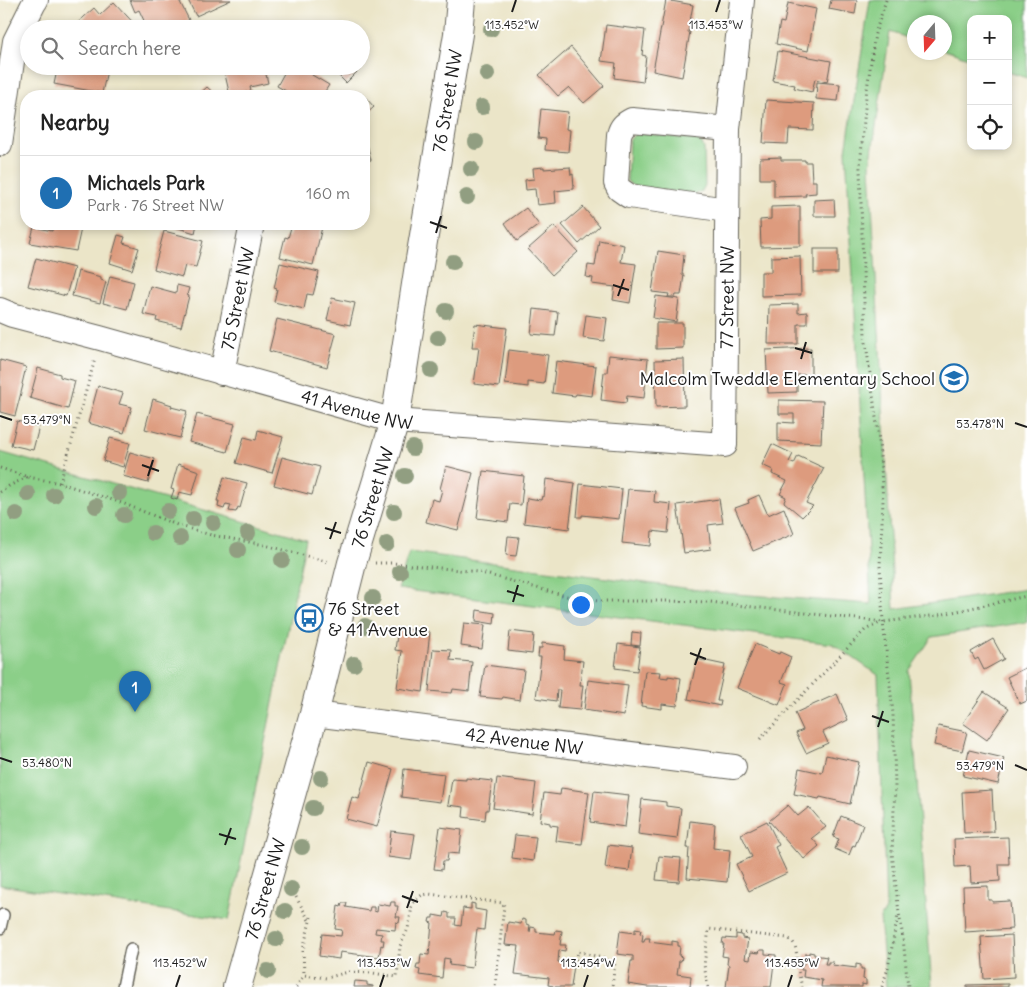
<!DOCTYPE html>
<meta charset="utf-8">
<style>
:root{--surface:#fff;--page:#f6f6f6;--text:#222;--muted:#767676;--line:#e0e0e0;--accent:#1f6fb2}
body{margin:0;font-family:Delius,sans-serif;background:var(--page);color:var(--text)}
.controls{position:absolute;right:15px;top:15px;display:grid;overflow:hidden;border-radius:10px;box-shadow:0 2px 8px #0003}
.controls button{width:45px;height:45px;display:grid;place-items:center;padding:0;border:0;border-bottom:1px solid var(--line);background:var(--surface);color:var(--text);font:25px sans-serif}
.compass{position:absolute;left:907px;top:15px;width:45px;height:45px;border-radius:50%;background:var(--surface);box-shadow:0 2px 8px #0003;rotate:199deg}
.you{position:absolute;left:580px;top:604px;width:18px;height:18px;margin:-12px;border:4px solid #fff;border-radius:50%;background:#1a73e8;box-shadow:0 0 0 8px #1a73e833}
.badge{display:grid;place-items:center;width:32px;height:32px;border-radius:50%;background:var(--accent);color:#fff;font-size:16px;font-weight:700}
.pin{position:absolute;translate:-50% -41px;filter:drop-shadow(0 1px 2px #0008)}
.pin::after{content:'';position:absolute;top:26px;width:18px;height:15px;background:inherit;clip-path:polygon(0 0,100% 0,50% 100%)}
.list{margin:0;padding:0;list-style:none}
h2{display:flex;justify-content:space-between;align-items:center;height:65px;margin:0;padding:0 20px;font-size:21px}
h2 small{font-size:16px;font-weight:400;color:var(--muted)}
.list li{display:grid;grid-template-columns:32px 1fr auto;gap:15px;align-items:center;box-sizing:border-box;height:75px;padding:0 20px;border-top:1px solid var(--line)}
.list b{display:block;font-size:19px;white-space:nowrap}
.list p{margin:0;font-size:16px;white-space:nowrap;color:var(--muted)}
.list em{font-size:16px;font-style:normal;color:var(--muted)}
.icon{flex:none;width:28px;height:28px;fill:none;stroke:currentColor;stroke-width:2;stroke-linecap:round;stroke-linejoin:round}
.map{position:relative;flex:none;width:1027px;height:987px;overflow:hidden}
.search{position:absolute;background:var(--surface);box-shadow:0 2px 8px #0003;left:20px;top:20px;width:350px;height:55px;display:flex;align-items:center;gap:12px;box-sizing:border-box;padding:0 18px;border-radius:28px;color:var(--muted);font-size:19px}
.panel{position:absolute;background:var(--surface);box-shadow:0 2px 8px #0003;left:20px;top:90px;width:350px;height:140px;border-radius:20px}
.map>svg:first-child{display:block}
.green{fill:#8bcf88;stroke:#547652}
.building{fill:#dd9b7e}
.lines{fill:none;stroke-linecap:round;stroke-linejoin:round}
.lane-casing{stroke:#646258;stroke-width:14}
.street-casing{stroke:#646258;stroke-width:26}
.secondary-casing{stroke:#646258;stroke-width:30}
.path{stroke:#646258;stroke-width:3;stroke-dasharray:1 4;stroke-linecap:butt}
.lane{stroke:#fff;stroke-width:11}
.street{stroke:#fff;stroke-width:24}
.secondary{stroke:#fff;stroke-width:28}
.tree{fill:#919e81}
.ticks{fill:none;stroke:#1c1c1c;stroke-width:2}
.labels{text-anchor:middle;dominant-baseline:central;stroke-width:4;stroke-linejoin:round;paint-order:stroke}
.street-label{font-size:18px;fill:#1c1c1c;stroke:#fff}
.poi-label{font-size:18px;fill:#1c1c1c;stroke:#fff;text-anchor:end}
.ticks-label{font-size:12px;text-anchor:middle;fill:#1c1c1c;stroke:#fff;stroke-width:4;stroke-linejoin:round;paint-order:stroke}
</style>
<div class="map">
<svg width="1027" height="987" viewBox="0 0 1027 987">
<rect width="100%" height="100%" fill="#fff"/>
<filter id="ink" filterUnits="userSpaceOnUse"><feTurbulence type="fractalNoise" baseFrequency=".02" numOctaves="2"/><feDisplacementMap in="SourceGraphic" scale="10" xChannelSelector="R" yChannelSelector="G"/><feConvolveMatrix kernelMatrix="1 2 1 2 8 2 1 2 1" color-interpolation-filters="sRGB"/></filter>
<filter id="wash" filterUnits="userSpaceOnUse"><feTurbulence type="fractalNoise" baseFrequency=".0096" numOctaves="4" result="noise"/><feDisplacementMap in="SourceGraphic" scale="20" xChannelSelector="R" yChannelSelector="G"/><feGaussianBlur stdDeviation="1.12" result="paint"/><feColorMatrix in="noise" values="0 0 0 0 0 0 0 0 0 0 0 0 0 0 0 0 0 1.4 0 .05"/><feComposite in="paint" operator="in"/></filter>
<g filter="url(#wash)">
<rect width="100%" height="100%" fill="#ebe5c8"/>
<g class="green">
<path d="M870 0H1027V78L1008 72V19H971V59L945 50 944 22H914V40L890 32 870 166 894 609 1027 589V622L932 637 909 671 932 987H886L880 918 886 910 878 675 833 644 398 589 409 552 722 593 871 604 846 151Z"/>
<path d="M640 133 697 140 702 144 704 148 705 185 702 191 695 194 634 187 627 181 629 142C631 137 634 134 640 133Z"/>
<path d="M0 452 306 539 229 920 0 885Z"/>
</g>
<g id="blocks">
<g class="building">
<path d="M130 0H179L189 20 172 29H148L139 10 135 12Z"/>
<path d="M188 0H231L196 16Z"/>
<path d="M666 0 693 5 688 32H690L682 77 653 71Z"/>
<path d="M831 0H857L855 14 829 9Z"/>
<path d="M114 2 139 29H76L74 26 94 8 100 15Z"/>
<path d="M788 3 816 9 808 51 776 44 780 22 784 23Z"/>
<path d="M606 25 645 30 642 55 646 56 643 82 614 78 616 63 601 61Z"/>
<path d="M571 47 604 86 584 103 569 87 558 96 539 75Z"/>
<path d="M778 51 831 61 827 82 815 79 812 92 794 88 795 85 773 81Z"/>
<path d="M58 66H108L102 93 54 84Z"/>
<path d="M223 66H264L268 83 250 87 251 91 230 96Z"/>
<path d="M288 66H302L313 73 312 75 329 85 322 96H295L277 86Z"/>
<path d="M331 66H363L346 83 330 67Z"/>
<path d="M817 82 840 84 838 101 816 99Z"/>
<path d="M207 87 217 96H197Z"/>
<path d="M366 98 374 107 364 116V100Z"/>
<path d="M766 100 814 103 813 130 789 129 788 144 763 143Z"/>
<path d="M541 109 568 112 566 129 570 130 568 152 545 150 546 139 538 138Z"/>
<path d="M367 144 371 160 364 162V145Z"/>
<path d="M781 157V160H805V162H811L812 181H816V193L805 194 806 196 774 197V179H760V158Z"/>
<path d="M544 167V169L570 167 571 175 573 174 574 189 555 191 556 203 537 205 535 189 526 190 525 180 534 179 533 168Z"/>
<path d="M834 199 835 216H814V200Z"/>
<path d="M800 206V246L761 247 760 220 771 219V207Z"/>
<path d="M583 207 599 226 579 244 562 225Z"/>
<path d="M526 208 539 225 517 241 505 223Z"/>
<path d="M53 224H82L76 251 30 243 34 227 52 231Z"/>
<path d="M165 224H197L195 233Z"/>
<path d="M292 224H310L322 227 313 265 280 257 285 237 288 238Z"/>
<path d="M554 226 578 252 552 275 528 249Z"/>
<path d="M164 231 203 241 196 267 185 265 182 277 154 269Z"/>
<path d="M118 235 125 237 123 243 139 248 132 270 110 263Z"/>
<path d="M599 240 624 245 621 262 636 264 630 303 613 300 615 287 592 284 593 278 586 277 588 265 595 266Z"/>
<rect x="814" y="249" width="24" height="24"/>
<path d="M658 251 684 255 682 275H684L681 295H676L675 297H668L669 294 652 292Z"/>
<path d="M800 256 801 295 761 296V272H771V257Z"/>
<path d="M36 258 74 268 66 296 28 286Z"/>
<path d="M280 263 319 272 313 295 307 294 304 309 274 302 277 289 274 288Z"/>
<path d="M78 271 101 277V280L106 282 100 303 72 296Z"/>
<path d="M110 276 134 282 127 309 103 303Z"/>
<path d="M177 285 189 288 187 295 189 296 181 327 156 321 157 317 143 314 150 286 176 293Z"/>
<path d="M656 296 679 299 676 322 653 318Z"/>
<path d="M332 298 355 303 350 325 327 320Z"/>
<path d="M798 304V313L807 312V324H798V344H768L769 305Z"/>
<path d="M534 309 558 312 555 336 531 334Z"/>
<path d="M586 315 607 318 604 341 583 338Z"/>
<path d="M277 319 336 334 327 367 269 351Z"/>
<path d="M656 323H683V348L656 349Z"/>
<path d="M475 324 507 328 499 387 474 384 479 347H472Z"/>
<path d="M811 348V374L797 375V392L768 393 766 350Z"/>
<path d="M509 350 548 355 544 384 528 382V387L505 384Z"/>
<path d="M609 355 648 359 644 398 627 396 626 403 601 400 604 372H607Z"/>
<path d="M684 359 685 406 656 407 655 360Z"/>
<path d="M0 360 26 367 22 384 23 385 15 416 0 412Z"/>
<path d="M556 361 596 366 592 396 576 394 575 396 552 393Z"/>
<path d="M38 368 60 374V377L75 381 68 409 30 398Z"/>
<path d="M98 386 123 393 119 404 132 407 124 433 88 423Z"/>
<path d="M153 399 172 405 171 407 187 411 180 438 145 429Z"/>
<path d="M779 400 823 401 821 443 778 441V422L794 423V414H779Z"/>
<path d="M197 414 235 424 227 452 189 442Z"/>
<path d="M17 421 39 427 33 450 11 445Z"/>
<path d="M258 430 283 437 272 473 236 463 244 437 256 440Z"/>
<path d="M110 438 130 443 123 467 103 461Z"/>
<path d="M772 444 793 454 789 462 794 464 798 456 824 468 806 503 813 506 802 517 784 502 786 497 780 494 787 481 772 474 773 470 762 465Z"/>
<path d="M130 452 155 459 148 483 123 476Z"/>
<path d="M282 457 320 467 312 495 274 485Z"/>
<path d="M178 464 199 471 192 495 179 492 177 500 171 498 174 490 171 489Z"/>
<path d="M446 466 473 473 458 530 426 522 432 499 439 501 442 490 440 489Z"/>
<path d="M483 471 524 476 521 505 510 504 508 522 477 518Z"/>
<path d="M224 477 247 483 240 508 238 507 236 512 229 511 231 505 226 504 224 509 218 507 219 501H217Z"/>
<path d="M546 479 575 483 569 529 524 523 527 498 541 500 542 496 544 497Z"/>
<path d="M580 484 622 489 619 519 582 515V517H577Z"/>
<path d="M628 489 655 491 654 502 671 504 668 533 652 531 651 546 622 543Z"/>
<path d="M759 495 768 515 784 508 794 534 753 551 735 508 749 503 748 500Z"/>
<path d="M719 499 723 523 708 525 711 549 684 553 677 505Z"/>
<path d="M508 536 519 537 516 556 506 555Z"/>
<path d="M477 610 495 613 494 624 476 621Z"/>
<path d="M464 623 485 625 482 649 461 646Z"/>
<path d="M398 628 430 632 423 692 397 688 402 651 395 650Z"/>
<path d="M510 631 534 634 532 654 508 651Z"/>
<path d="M632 632 641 633 640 646 631 645Z"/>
<path d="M993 639 1004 659 984 670 978 658 975 660 971 652Z"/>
<path d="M542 643 565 646 564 659 583 661 580 685H583L580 710 558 708 560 690H557L556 701 536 698 541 657H538L539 648H542Z"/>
<path d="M618 644 640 647 637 671 615 668Z"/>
<path d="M755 644 779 654 780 652 791 657 781 682 787 684 779 705 737 688Z"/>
<path d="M433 649 451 650 450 660 472 662 469 691 453 689 452 693 429 691Z"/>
<path d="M697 659 725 665 717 701H721L720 706 688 699Z"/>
<path d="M485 665 524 670 520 700 503 697 502 699 480 697Z"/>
<path d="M1027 667V701L1020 704 1007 677Z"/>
<path d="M645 671 661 672 660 677 668 678V676L681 678 677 706 662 704V709L641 706Z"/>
<path d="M588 680 628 685 624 716 584 710Z"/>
<path d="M984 692 1009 708 987 740 963 723Z"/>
<path d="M837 694 848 720 823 732 828 743 806 753 796 733 803 730 795 713Z"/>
<path d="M938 726 967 732 962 751 934 745Z"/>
<path d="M969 750 1004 758 998 784 963 776Z"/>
<path d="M826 755 859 762 850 804 820 797 819 799 794 794 799 768 822 773Z"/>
<path d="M369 762 393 769 377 827 346 819 352 797 359 799Z"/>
<path d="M404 769 444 774 440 802 401 797Z"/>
<path d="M466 778 492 781 488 810H486L485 820 463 817 464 807 448 805 452 779 466 780Z"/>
<path d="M497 778 536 783 532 814 493 808Z"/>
<path d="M561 788 589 792 582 844 556 841 558 826 550 825V823L540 821 544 793 560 795Z"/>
<path d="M992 790 994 832 964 833 962 792Z"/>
<path d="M594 791 629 795 625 827 590 822Z"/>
<path d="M642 799 666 802V806L681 808 677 839 638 834Z"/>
<path d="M788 805 798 816 809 807 826 827 812 838 819 846 804 859 797 851 796 852 769 821Z"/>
<path d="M841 816 863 825 855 846 853 845 849 855 835 849 839 839 833 837Z"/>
<path d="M690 821 715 824 713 848 730 850 727 882 687 878 689 848H687Z"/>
<path d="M767 821 779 845 775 847 787 873 749 891 736 864 752 857 741 834Z"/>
<path d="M440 827 462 830 459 854 448 853 447 861H443L442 870 434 869Z"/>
<path d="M391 831 415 834 411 860 388 857Z"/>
<path d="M515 835 536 837 533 861 512 858Z"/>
<path d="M1008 837 1009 864H999L1000 881 971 883 970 866 955 867 954 839Z"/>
<path d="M608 845 632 848 629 871 605 868Z"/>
<path d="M659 856 681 858 679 882 656 880Z"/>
<path d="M988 886V900H992V902L1010 901 1012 929 965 932 963 887Z"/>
<path d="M391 902H395V906H398L396 917H400L399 923 396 922 395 930 376 928 375 933 382 934 381 940H384L383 946 381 945 379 957 340 952 339 959 319 956 322 934 341 936 342 930 335 929 338 906 341 907 342 903H347L346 907 369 911 370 907H374V911L377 912 378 904 390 906Z"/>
<path d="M471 903 475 904V909L486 911 484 930 477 929 472 968 449 965 450 959 444 958 442 978 419 975 420 970 416 969 417 964H420L421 954 429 955 432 923 429 922 430 918H433V915L444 917 445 912 449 913V918H456L455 925 461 926 463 908 471 909Z"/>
<path d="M522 919 526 920V924L530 925 529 932H530L531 927 536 928V932L555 934 556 930 562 931 560 945H566L565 951 559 950 558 962 574 965 571 987H552L553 986 548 985 549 978 515 974 519 946 505 945 508 922 521 924Z"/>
<path d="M635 929 641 930 640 933 643 934 642 942H644L645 938H650L649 942 672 945V941L678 942V946H680L679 956 682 957 681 961H679L677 974 691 976 690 987H647L628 984 631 961H633V956L617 954 620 931 635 933Z"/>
<path d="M736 934 742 935V938L748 939 745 959 750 960 751 952 759 953 760 950H765V954L776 955V958H777V963H774L771 987H726L729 965 727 964 728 957 722 956 724 944H722L723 938 736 939Z"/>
<path d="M1012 935 1014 977 984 979 981 937Z"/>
<path d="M809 952 814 953V955L827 957 825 964H828V962H833L832 965 856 968V964L861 965V969H864L863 979 866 980V985L862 984V987H821L822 980 803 977 804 970H801L802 964H804L805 954H809Z"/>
<path d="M355 981 367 982V985L373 986V987H354Z"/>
<path d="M1008 984V987H967V985Z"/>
</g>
</g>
</g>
<g filter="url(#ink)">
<use href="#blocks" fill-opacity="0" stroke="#646258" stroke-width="1"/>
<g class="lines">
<g class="lane-casing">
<g id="lane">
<path d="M0 928 3 915"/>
<path d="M123 987 131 949"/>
</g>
</g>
<g class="street-casing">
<g id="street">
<path d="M0 144 15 41 34 3 36 0"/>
<path d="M727 210 629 196 619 189 616 183 619 135C621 127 624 124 632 120L728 129"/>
<path id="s1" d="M0 310 12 315 100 338 395 421 725 445 728 129 742 0"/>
<path id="s2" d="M222 373 252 224"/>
<path id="s3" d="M314 714 734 767"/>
</g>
</g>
<g class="secondary-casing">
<g id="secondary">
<path id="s4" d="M237 987 314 714 352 563 395 421 419 265 458 34 461 0"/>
</g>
</g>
<g class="path">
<path d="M886 0 875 34 866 96 860 168 865 336 879 440 883 501 880 566 883 622 893 713 895 787 892 853 899 913 903 938 908 987"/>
<path d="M0 468 28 477 60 483 122 503 177 525 211 535 265 545 329 562"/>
<path d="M60 483 95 359"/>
<path d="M0 492 9 486 27 477"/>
<path d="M375 563H393L478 572 570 597 598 601H670L710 602 883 622 939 615 1027 596"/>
<path d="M760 739 865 630 882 622"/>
<path d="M296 897 310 922"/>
<path d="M311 917 303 950 304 975 326 978 348 972 373 973 397 977 400 946 408 929 412 907 414 902 419 897 422 895 429 894 503 903 504 906 495 987"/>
<path d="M576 960 578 951 615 962 612 987"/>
<path d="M296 987 304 975"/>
<path d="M708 987 704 965 709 929 787 938C798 943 796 953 797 963 798 971 800 979 802 987"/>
<path d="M882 987 888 968 898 915"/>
</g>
<use href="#lane" class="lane"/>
<use href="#street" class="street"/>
<use href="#secondary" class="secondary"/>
</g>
<g class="tree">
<circle cx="491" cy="29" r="8"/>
<circle cx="487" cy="74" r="8"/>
<circle cx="482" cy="107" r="8"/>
<circle cx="476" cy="142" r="8"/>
<circle cx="471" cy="169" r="8"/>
<circle cx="467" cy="197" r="8"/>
<circle cx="453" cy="262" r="8"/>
<circle cx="446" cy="311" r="8"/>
<circle cx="438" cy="338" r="8"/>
<circle cx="431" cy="370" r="8"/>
<circle cx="413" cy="448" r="8"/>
<circle cx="405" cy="476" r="8"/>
<circle cx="119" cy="493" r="8"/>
<circle cx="28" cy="494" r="8"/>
<circle cx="54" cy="495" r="8"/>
<circle cx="96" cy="506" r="8"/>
<circle cx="168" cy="511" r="8"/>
<circle cx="394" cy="512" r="8"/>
<circle cx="16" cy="514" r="8"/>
<circle cx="124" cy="515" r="8"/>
<circle cx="193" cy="519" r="8"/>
<circle cx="213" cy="523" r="8"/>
<circle cx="153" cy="533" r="8"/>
<circle cx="248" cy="533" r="8"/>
<circle cx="180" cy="538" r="8"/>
<circle cx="387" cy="544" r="8"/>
<circle cx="238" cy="550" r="8"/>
<circle cx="282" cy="560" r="8"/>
<circle cx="400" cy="572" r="8"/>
<circle cx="373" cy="598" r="8"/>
<circle cx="365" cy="626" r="8"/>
<circle cx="354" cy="664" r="8"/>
<circle cx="321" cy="778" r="8"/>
<circle cx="313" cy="808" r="8"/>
<circle cx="302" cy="847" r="8"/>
<circle cx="291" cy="889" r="8"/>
<circle cx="285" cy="911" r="8"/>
<circle cx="276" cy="939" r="8"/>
<circle cx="268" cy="971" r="8"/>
</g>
</g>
<path class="ticks" d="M512 12 516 0M716 12 720 0M430 222 447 228M436 233 441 216M613 285 629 290M618 296 624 279M795 348 812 353M801 359 806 342M0 416 12 420M1015 423 1027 427M142 465 159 471M148 476 153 460M325 528 341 533M330 539 336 522M507 591 524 596M513 602 518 585M690 653 706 659M695 665 701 648M872 716 889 722M878 727 883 711M0 758 12 762M1015 765 1027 770M219 834 236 839M225 845 231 828M402 896 418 902M407 908 413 891M176 987 180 975M380 987 384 975M584 987 588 975M788 987 792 975"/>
<defs>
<g id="school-ring" transform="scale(1.4375)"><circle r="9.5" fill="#fff" stroke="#1f6fb2" stroke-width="1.5"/><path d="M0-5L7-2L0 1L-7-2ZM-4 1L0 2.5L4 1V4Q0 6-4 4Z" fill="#1f6fb2"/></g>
<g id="bus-ring" transform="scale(1.4375)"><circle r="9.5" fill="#fff" stroke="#1f6fb2" stroke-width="1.5"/><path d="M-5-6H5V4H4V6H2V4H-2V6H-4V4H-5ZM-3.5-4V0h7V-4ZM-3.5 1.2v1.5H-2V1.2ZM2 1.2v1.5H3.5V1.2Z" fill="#1f6fb2"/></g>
</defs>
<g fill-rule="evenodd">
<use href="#school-ring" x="954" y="378"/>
<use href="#bus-ring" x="309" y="618"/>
</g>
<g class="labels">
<g class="street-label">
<text stroke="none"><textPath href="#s4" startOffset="912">76 Street NW</textPath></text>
<text stroke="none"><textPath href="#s2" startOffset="76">75 Street NW</textPath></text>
<text stroke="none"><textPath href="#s1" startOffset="889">77 Street NW</textPath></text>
<text stroke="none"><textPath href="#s1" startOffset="371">41 Avenue NW</textPath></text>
<text stroke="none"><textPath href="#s4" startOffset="508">76 Street NW</textPath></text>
<text stroke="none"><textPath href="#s3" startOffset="212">42 Avenue NW</textPath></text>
<text stroke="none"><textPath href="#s4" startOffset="102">76 Street NW</textPath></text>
</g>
<g class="poi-label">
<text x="935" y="378">Malcolm Tweddle Elementary School</text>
<text x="328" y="608" text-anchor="start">76 Street<tspan x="328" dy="21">&amp; 41 Avenue</tspan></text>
</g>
</g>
<g class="ticks-label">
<text x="512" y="29">113.452°W</text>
<text x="716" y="29">113.453°W</text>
<text x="47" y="424">53.479°N</text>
<text x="980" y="428">53.478°N</text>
<text x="47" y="767">53.480°N</text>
<text x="980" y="770">53.479°N</text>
<text x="180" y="967">113.452°W</text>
<text x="384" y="967">113.453°W</text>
<text x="588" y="967">113.454°W</text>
<text x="792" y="967">113.455°W</text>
</g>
</svg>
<div class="controls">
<button>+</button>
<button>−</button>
<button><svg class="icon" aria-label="locate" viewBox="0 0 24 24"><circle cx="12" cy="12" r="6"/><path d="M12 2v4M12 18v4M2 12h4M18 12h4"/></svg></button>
</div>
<svg class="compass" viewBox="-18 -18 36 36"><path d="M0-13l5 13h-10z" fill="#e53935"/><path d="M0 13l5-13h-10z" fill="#767676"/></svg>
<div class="you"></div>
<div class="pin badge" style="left:135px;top:712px">1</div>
<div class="search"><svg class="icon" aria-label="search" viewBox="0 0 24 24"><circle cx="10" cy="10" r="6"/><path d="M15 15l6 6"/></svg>Search here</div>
<section class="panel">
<h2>Nearby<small></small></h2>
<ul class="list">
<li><span class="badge">1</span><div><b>Michaels Park</b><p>Park · 76 Street NW</p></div><em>160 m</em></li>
</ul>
</section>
</div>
